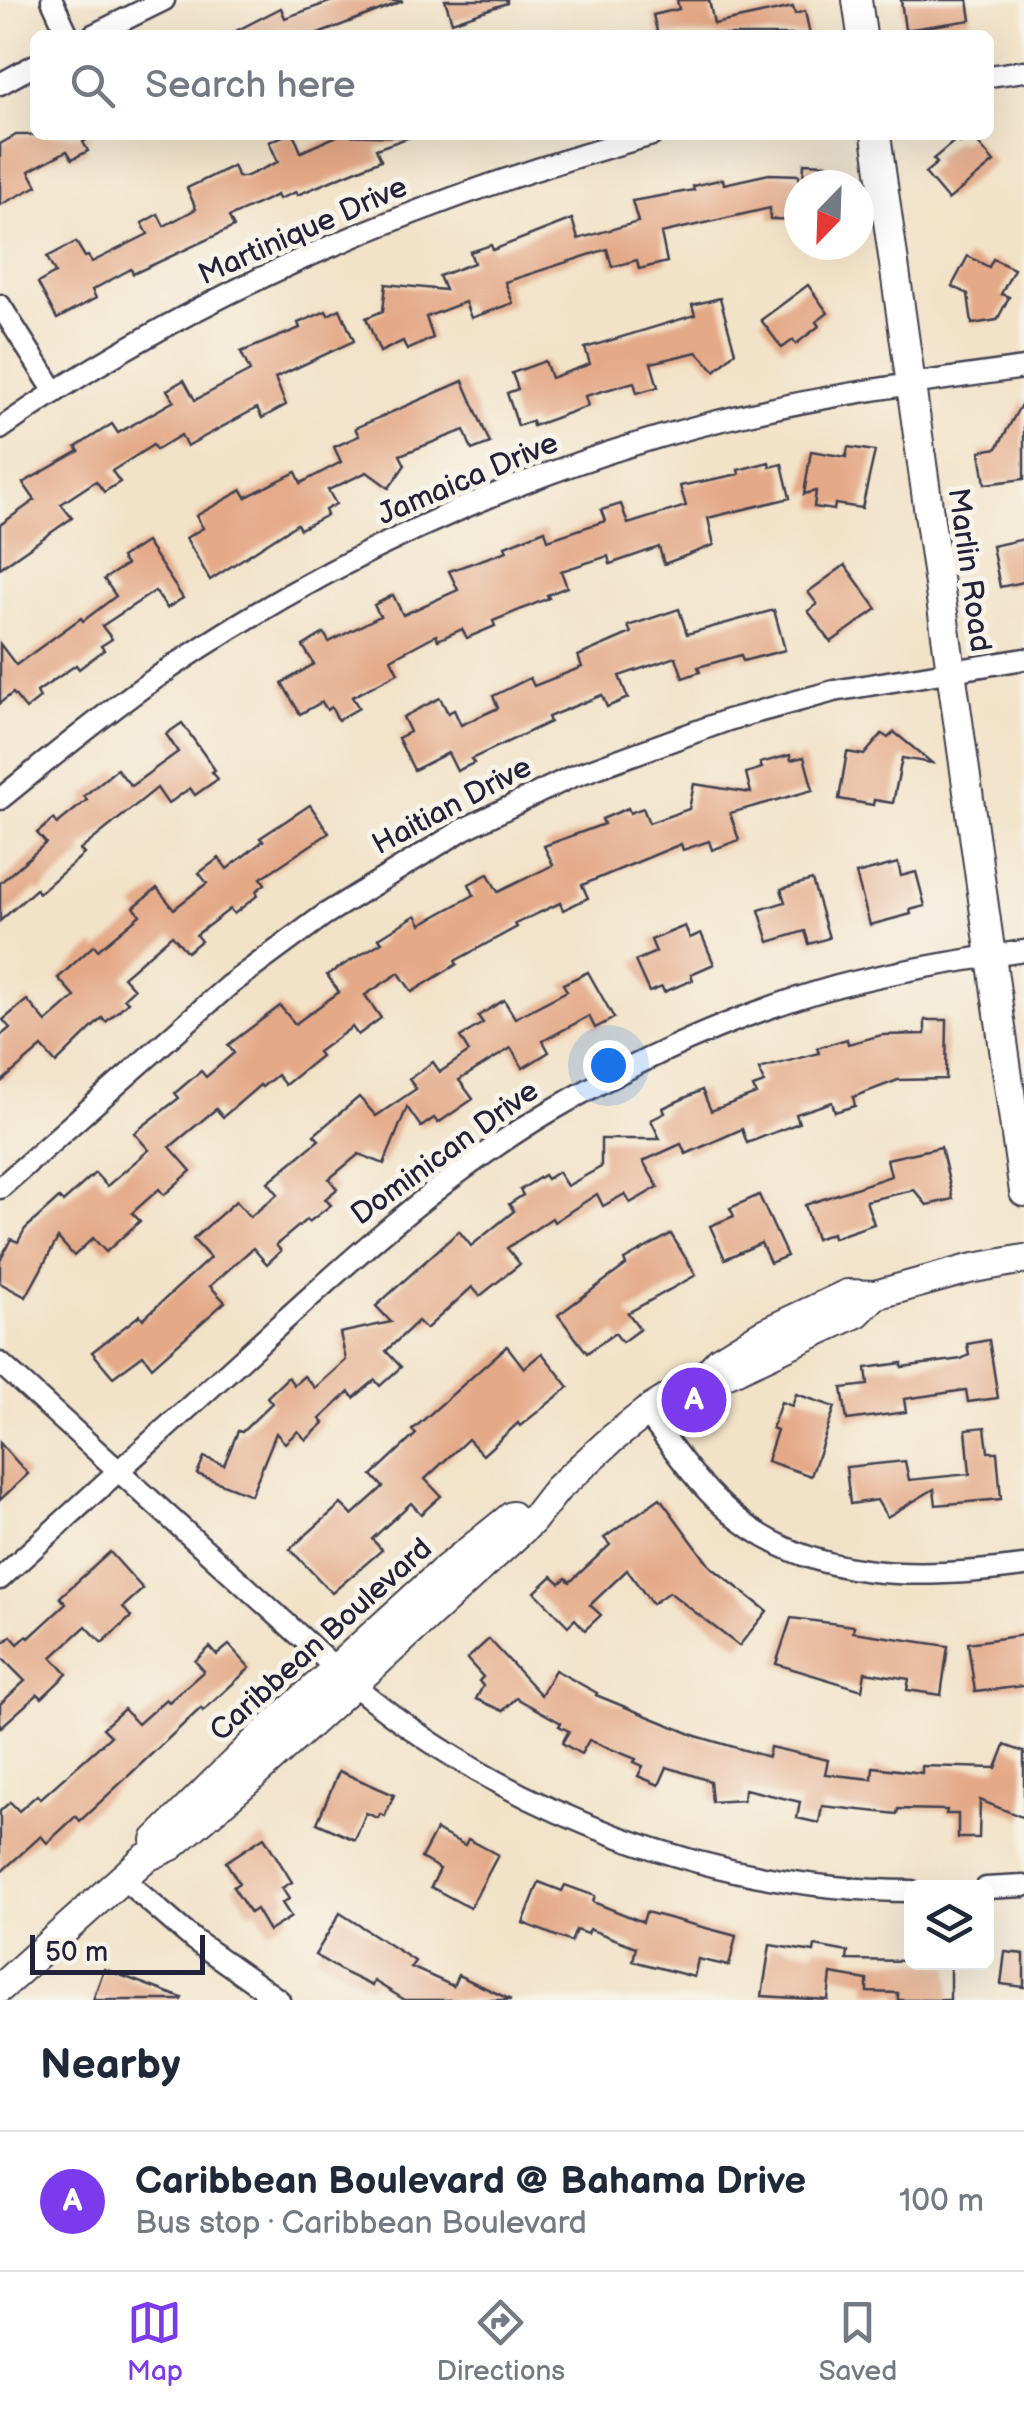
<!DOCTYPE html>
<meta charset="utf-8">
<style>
:root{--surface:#fff;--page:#f6f6f7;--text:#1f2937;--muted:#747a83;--line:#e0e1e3;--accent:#7c3aed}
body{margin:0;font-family:"Balsamiq Sans",sans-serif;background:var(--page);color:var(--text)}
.controls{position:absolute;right:30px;bottom:30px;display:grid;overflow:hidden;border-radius:15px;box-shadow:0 10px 40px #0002}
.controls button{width:90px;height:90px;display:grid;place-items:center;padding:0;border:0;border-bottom:2px solid var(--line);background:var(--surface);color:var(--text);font:50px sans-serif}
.compass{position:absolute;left:784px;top:170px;width:90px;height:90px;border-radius:50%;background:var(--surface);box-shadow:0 10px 40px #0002;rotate:203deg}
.scale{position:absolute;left:30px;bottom:25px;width:175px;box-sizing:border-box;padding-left:10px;border:5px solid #22223b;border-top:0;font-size:28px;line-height:35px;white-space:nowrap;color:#22223b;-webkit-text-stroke:8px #f7f3e8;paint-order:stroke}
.you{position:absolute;left:608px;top:1065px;width:35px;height:35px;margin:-25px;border:8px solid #fff;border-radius:50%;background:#1a73e8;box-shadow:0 0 0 15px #1a73e833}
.badge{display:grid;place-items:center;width:65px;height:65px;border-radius:50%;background:var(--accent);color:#fff;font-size:32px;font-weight:700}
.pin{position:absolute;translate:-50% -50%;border:5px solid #fff;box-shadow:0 2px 10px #0006}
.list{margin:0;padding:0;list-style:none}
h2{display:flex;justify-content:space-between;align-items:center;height:130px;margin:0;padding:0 40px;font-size:42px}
h2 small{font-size:32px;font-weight:400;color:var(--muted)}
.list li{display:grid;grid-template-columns:65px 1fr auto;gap:30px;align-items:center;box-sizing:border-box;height:140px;padding:0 40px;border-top:2px solid var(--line)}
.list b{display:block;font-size:38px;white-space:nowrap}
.list p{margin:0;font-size:32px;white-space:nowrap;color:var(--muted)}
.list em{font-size:32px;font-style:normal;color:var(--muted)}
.icon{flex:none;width:55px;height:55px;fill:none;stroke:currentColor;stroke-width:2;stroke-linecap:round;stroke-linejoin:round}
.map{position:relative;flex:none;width:1024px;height:2000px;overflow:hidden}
.search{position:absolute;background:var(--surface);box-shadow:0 10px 40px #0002;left:30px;right:30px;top:30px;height:110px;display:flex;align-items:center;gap:25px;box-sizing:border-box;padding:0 35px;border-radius:15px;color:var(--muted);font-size:38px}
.sheet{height:270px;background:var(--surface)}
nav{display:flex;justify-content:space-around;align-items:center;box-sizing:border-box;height:140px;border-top:2px solid var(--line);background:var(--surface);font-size:28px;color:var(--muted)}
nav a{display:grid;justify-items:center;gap:5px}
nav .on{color:var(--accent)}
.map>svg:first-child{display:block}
.building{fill:#e4a987}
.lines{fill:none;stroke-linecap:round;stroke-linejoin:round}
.street-casing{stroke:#413f50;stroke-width:25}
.secondary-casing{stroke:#413f50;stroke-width:32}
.street{stroke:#fff;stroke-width:20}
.secondary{stroke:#fff;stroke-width:28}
.labels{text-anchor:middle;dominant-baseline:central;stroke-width:10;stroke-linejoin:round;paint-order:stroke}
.street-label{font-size:30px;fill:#22223b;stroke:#f7f3e8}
</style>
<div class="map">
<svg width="1024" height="2000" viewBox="0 0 1024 2000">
<rect width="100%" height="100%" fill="#f7f3e8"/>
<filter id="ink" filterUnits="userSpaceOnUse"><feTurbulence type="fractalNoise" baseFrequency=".01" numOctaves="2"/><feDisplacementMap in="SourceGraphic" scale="20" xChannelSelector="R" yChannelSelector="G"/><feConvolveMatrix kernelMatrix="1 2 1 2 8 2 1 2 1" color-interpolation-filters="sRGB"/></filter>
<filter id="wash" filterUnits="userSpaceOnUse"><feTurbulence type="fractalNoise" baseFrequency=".0048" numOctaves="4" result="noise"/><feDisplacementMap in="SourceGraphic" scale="40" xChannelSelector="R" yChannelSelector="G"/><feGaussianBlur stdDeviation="2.25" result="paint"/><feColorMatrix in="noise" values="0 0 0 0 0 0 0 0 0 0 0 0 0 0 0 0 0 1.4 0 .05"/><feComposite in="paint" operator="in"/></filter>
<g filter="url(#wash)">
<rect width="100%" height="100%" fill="#f2e2c7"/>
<g id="blocks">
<g class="building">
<path d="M335 0 403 1 316 35H228L281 8 285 18Z"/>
<path d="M445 0H507V3L452 22Z"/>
<path d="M677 0H709L714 24 793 7 795 14 805 11 810 35H658L653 15 679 9Z"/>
<path d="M901 0H968L971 20 905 30Z"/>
<path d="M16 135H96L83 142 88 151 72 159 67 151 29 171 37 186 0 205V144Z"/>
<path d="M285 135H294L301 152 339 135 410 137 376 149 381 160 297 195 296 192 279 199 277 195 229 217 234 227 133 274 131 269 92 290 96 298 57 319 38 283 55 273 47 257 76 242 85 257 88 256 92 262 148 234 142 223 158 214 164 226 196 209 187 188 233 166 238 177H245L278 162 269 142Z"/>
<path d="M971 135 994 162 948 200 925 173 937 163 933 159 957 139 960 143Z"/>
<path d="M804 163 826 164V185H803Z"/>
<path d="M769 174 799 175V220L770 219V208L661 233 667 262 639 269 637 260 612 267 607 249 505 282 513 303 471 318 465 302 426 317 433 338 407 350 403 341 380 352 366 318 383 311 386 284 445 290 439 276 474 263 470 252 491 245 493 250 572 219 578 239 638 222 632 201 694 190 693 186 723 179 724 184Z"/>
<path d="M968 256 989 267 993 259 1014 269 1001 294 1009 297 997 320 972 324 968 294 952 286Z"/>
<path d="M808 285 828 313 816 322 819 326 796 344 793 340 782 348 761 320Z"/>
<path d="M720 298 735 352 715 371 697 352 651 363 658 387 637 393 634 382 585 396 588 406 533 426 532 421 518 426 507 393 518 389 512 373 545 361 551 378 590 364 585 348 695 315 692 305Z"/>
<path d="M340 309 354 341 275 378 286 405 262 418 257 408 187 446 181 435 156 450 153 445 112 471 120 482 104 492 96 481 61 504 72 518 0 568V525L35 500 23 483 79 451 76 447 112 424 118 433 174 401 167 390 184 380 195 400 250 371 241 352 300 328 298 323 326 311 328 315Z"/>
<path d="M463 381 490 443 472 450 464 430 400 455 405 465 389 488 367 472 328 490 336 504 325 510 327 515 300 529 297 524 210 580 186 538 203 528 196 516 242 490 246 497 296 472 301 483 341 462 334 447 359 436 355 428Z"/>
<path d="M1024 399V479L985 484 980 451 997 448Z"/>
<path d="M848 447 875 451 862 508 835 504 834 510 814 507 816 491 804 494 811 451 846 457Z"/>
<path d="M769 462 770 467 782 464 790 498 708 518 714 545 664 564 659 547 610 564 608 556 561 571 567 587 547 595 549 598 493 621 495 626 467 638 462 629 438 640 436 635 391 659 398 673 352 697 359 708 338 720 331 707 327 710 322 702 300 714 282 683 314 664 303 646 324 633 329 642 380 616 374 605 393 595 403 615 458 590 449 571 507 551 505 546 545 530 548 540 605 521 601 510 621 504 628 524 686 506 680 486 739 474 738 470Z"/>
<path d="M1024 539V582L1000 587 992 546Z"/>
<path d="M146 542 183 598 167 608 155 591 102 626 112 639 101 646 104 650 79 669 76 665 37 692 40 698 26 709 13 693 0 703V644L16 665 81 618 83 621 116 596 104 579 126 565 121 558Z"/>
<path d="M845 565 877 609 831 642 808 611 817 604 808 592Z"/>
<path d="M679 609 687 634 774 610 785 650 743 661 741 655 698 667 700 672 683 678 676 657 619 676 628 698 607 707 602 695 548 717 550 722 471 759 474 763 457 771 448 753 414 770 398 738 410 732 403 717 440 698 448 713 454 710 461 725 498 708 493 696 530 678 534 686 582 667 578 656 631 633 628 626Z"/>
<path d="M182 723 215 770 212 772 218 779 195 795 190 788 168 804 157 788 80 850 84 854 39 893 36 889 0 921V883L46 843 37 833 54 819 57 824 87 800 84 796 117 769 131 786 178 752 166 734Z"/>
<path d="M894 732 932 763 902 758 893 803 874 800 873 805 839 799 847 752 864 755 882 734 888 738Z"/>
<path d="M790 755 791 760 804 757 813 790 730 813 739 840 712 850 709 841 683 850 681 844 582 885 588 898 563 910 560 903 515 924 517 927 455 961 457 964 412 992 399 973 365 995 381 1018 358 1035 352 1027 318 1052 321 1056 285 1085 277 1075 262 1087 260 1085 223 1117 216 1109 170 1147 191 1171 164 1195 159 1189 132 1213 140 1221 106 1252 93 1238 74 1256 58 1238 26 1297 0 1283V1260L11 1239 18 1242 25 1229 59 1198 63 1202 95 1173 107 1186 149 1150 134 1133 179 1098 175 1093 201 1071 206 1077 234 1053 228 1045 280 1006 295 1024 339 992 327 975 382 942 379 938 416 915 421 924 474 895 469 884 488 874 498 892 553 865 544 846 604 824 602 819 628 808 630 813 643 808 649 823 689 809 694 784 751 793 746 773 762 768 760 763Z"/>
<path d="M310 805 329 833 261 878 265 884 256 891 258 895 234 914 230 909 196 935 201 941 187 952 172 935 123 977 134 989 124 998 128 1002 106 1022 102 1018 56 1063 42 1047 0 1083V1036L10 1028 3 1020 27 1000 46 1022 75 997 58 978 94 945 98 950 140 915 134 907 157 888 174 909 207 883 199 873 219 858 227 869 263 841 260 838Z"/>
<path d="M898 863 901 876 916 872 925 906 910 910 911 914 870 925 856 874Z"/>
<path d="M812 880 829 938 809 944 805 931 769 942 759 910 785 902 781 889Z"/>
<path d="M685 926 690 938 701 933 714 964 691 974 693 980 664 992 662 987 649 992 635 961 656 952 651 940Z"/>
<path d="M588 972 614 1018 595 1028 589 1016 543 1041 549 1052 523 1068 511 1048 459 1080 473 1099 438 1123 434 1118 421 1127 407 1107 384 1164 359 1154 329 1179 337 1189 325 1199 331 1205 309 1222 307 1219 276 1245 281 1251 267 1264 253 1248 210 1286 225 1302 152 1367 143 1355 113 1377 92 1352 140 1315 143 1319 210 1258 193 1239 236 1201 250 1217 278 1194 268 1182 319 1140 314 1135 359 1097 376 1116 416 1089 409 1079 433 1062 440 1072 469 1052 460 1037 483 1023 478 1016 504 1000 515 1018 567 991 563 984Z"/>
<path d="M925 1020H947L946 1079 898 1080 853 1097 855 1106 835 1112 832 1102 796 1114 799 1123 747 1143 742 1129 686 1154 681 1144 643 1161 658 1187 630 1203 625 1194 603 1206 597 1194 554 1222 552 1218 507 1248 520 1264 480 1296 472 1287 426 1329 418 1321 386 1351 401 1367 380 1386 375 1380 354 1398 349 1392 320 1419 324 1423 306 1440 298 1431 285 1443 276 1433 251 1495 197 1474 204 1457 224 1465 238 1431 242 1432 272 1403 267 1397 288 1377 294 1385 304 1376 315 1388 346 1360 340 1333 391 1322 376 1306 459 1231 471 1246 514 1211 509 1204 523 1195 520 1190 544 1175 547 1179 558 1172 567 1186 601 1167V1139H660L651 1120 665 1113 663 1108 702 1090 711 1111 756 1094 753 1087 764 1083 759 1069 819 1053 817 1048 847 1039 848 1044 882 1035 925 1034Z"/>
<path d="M941 1147 953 1199 927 1205 914 1190 866 1201 874 1224 833 1238 832 1233 816 1239 805 1205 891 1176 887 1159Z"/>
<path d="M759 1195 787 1256 770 1263 761 1243 725 1259 710 1226 734 1216 730 1208Z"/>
<path d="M671 1234 696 1275 628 1313 640 1329 622 1342 615 1333 587 1353 558 1315 626 1265 624 1260Z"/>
<path d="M989 1340 998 1398 968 1402 966 1390 904 1399 906 1412 847 1420 842 1388 868 1385 866 1368 902 1363V1367L961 1359 969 1355 967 1344Z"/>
<path d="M507 1346 524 1368 542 1353 569 1387 520 1426 518 1423 483 1455 468 1439 425 1479 441 1496 421 1514 411 1503 372 1539 382 1550 332 1593 290 1549 341 1504 352 1515 383 1487 372 1475 416 1434 412 1430Z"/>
<path d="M796 1394 835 1407 811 1476 767 1461 777 1430 772 1428 781 1402 792 1406Z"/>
<path d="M985 1427 988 1452H997L1001 1499 936 1505 934 1489 887 1517 877 1500 850 1504 846 1467 905 1461 909 1480 970 1474 966 1429Z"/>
<path d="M0 1443 28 1474 0 1500Z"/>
<path d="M660 1498 710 1566 767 1611 739 1646 669 1592 652 1604 627 1570 590 1605 601 1615 585 1630 575 1619 568 1626 535 1592 552 1576 560 1583 566 1578 570 1582 610 1545 604 1538Z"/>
<path d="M110 1552 143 1589 123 1607 131 1617 102 1643 86 1626 52 1657 67 1674 42 1698 38 1694 0 1728V1704L25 1681 0 1656V1646L11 1636 18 1644 27 1636 29 1638 66 1604 60 1597Z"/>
<path d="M791 1618 854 1626 853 1632 948 1646 941 1695 907 1690 909 1679 865 1672 862 1690 776 1664Z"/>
<path d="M1024 1635V1686L975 1692 968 1643Z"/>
<path d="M489 1639 541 1695 555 1670 597 1693 596 1695 696 1736 768 1757 770 1747 828 1760 825 1774 872 1779 873 1767 922 1773V1766L996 1768 1005 1745 1024 1752V1818L980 1800 979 1838H958V1814H946L947 1810 898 1809 897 1814 822 1806 819 1823 797 1818 800 1802 745 1789 743 1800 712 1802 710 1781 667 1767 659 1785 638 1776 643 1766 634 1762 636 1759 589 1740 581 1754 562 1743 569 1731 559 1726 561 1723 516 1698 503 1711 476 1699 483 1686 479 1681 483 1677 467 1659Z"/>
<path d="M229 1645 250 1668 203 1711 201 1708 80 1821 76 1816 47 1843 41 1836 0 1873V1811L10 1802 19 1811 37 1795 40 1799 111 1736 103 1728 124 1709 138 1724 166 1699 169 1702 204 1671 195 1661 210 1647 217 1655Z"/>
<path d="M339 1771 394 1795 385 1816 380 1814 378 1818 366 1813 355 1840 317 1823Z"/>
<path d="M436 1830 465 1845 468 1839 498 1855 470 1908 431 1887 440 1869 421 1858Z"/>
<path d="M264 1837 292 1882 282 1888 289 1899 282 1903 291 1917 269 1931 256 1909 250 1913 233 1887 239 1883 226 1862Z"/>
<path d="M539 1882 562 1891 565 1885 595 1896 593 1902 643 1922 646 1912 736 1936 729 1966 698 1959 694 1977 633 1961 636 1947 589 1929 587 1934 576 1930 571 1942 523 1923Z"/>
<path d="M340 1913 415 1961 411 1967 453 1986 458 1975 511 2000H405L374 1981 372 1986 345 1973 315 1955Z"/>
<path d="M770 1945 814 1952 815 1946 848 1952 847 1960 912 1961 950 1966V2000H898V1993L867 1992V1980L831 1974 828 2000 762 1996Z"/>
<path d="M1005 1952 1024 1954V1987L1001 1984Z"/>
<path d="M104 1969 182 1998 181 2000H93Z"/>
</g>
</g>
</g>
<g filter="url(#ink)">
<use href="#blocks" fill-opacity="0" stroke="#413f50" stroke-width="2.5"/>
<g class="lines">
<g class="street-casing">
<g id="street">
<path d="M52 0 68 35"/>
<path d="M93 35 164 0"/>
<path d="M989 76 1024 71"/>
<path d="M0 84 35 65"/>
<path d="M0 305 55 392"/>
<path d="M0 429C197 291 421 198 652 135"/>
<path d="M0 799C47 761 94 722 143 687 314 566 515 472 718 421 818 396 922 382 1024 368"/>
<path d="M0 1188 228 986 324 915 464 829 571 777 728 720 834 691 1024 659"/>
<path d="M0 1363 354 1685C508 1813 711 1890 912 1891"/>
<path d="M646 1412C670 1444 694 1480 724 1507 807 1584 920 1579 1024 1566"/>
<path d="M0 1579C80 1505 161 1433 241 1360 338 1271 434 1181 547 1113 637 1060 737 1014 838 986 899 970 962 960 1024 951"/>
<path d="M122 1878 194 1940 279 2000"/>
<path d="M986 1888 1024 1886"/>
</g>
</g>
<g class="secondary-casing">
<g id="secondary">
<path d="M857 0 862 35"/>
<path d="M876 135 1024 1192"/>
<path d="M711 1376 728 1373 857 1313 875 1295"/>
<path d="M156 1840 256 1741 441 1573 512 1516"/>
<path d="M0 1988 145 1858 171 1846 254 1775 532 1521 557 1489 612 1439 646 1412 705 1376 720 1360 764 1333 847 1294 875 1295 969 1269 1024 1259"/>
</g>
</g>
<use href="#street" class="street"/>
<use href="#secondary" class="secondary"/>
</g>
</g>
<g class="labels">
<g class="street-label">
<text transform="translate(303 231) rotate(-24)">Martinique Drive</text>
<text transform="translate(468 479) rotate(-23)">Jamaica Drive</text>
<text transform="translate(969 570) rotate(82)">Marlin Road</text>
<text transform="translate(452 806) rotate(-28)">Haitian Drive</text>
<text transform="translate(445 1153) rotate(-36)">Dominican Drive</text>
<text transform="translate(321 1640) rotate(-42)">Caribbean Boulevard</text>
</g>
</g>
</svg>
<div class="controls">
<button><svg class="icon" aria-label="layers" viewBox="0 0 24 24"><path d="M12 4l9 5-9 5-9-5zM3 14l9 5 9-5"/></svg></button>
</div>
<svg class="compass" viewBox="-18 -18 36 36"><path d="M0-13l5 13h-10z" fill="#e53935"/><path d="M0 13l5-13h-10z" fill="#747a83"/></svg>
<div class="scale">50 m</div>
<div class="you"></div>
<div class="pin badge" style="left:694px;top:1400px">A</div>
<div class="search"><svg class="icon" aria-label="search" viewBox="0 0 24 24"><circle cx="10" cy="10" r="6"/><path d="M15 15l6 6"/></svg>Search here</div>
</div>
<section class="sheet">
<h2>Nearby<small></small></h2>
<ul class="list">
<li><span class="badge">A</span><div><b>Caribbean Boulevard @ Bahama Drive</b><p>Bus stop · Caribbean Boulevard</p></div><em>100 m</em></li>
</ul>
</section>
<nav>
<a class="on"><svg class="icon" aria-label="map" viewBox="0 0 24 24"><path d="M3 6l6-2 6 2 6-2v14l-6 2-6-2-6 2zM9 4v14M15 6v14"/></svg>Map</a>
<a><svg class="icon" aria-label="directions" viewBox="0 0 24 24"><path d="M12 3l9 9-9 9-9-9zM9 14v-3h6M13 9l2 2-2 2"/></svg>Directions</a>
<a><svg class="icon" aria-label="saved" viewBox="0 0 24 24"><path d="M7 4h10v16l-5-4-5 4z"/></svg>Saved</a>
</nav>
